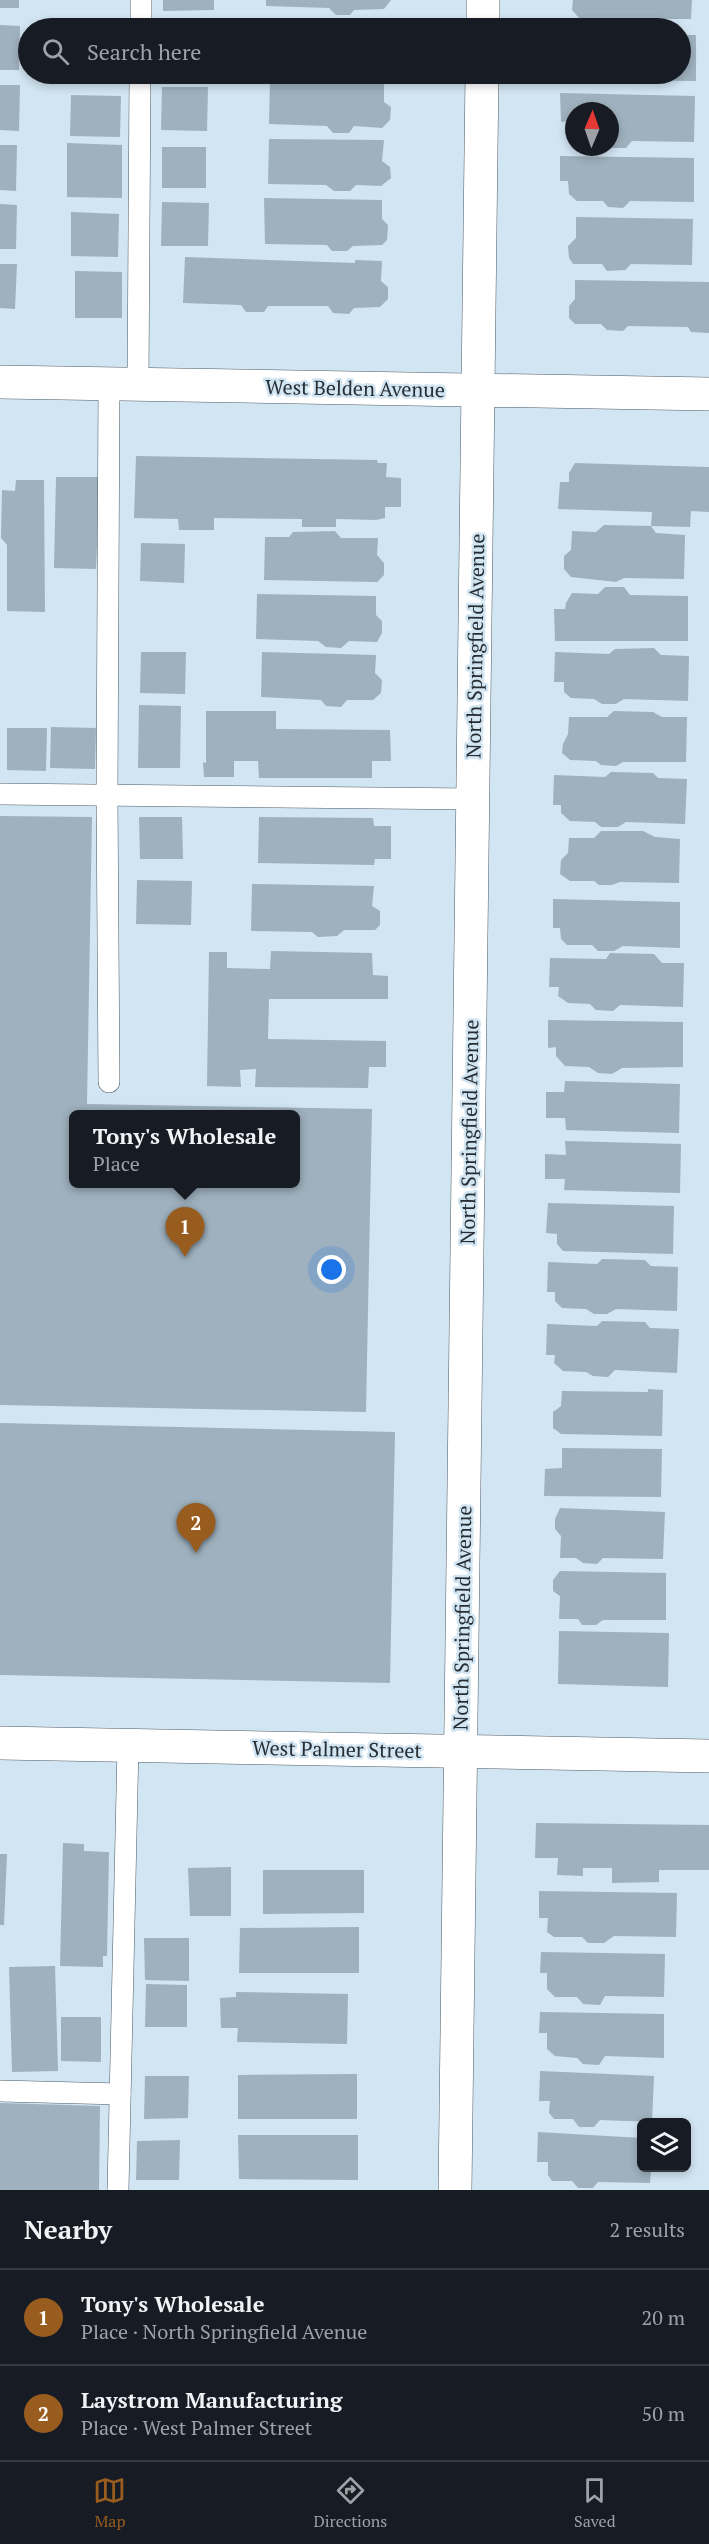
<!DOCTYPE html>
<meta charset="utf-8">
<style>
:root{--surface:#171b24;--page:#242831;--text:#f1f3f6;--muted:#9ea1a6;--line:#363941;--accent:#995c1f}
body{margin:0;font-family:"PT Serif",serif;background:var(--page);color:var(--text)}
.controls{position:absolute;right:18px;bottom:18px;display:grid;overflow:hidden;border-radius:9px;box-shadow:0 3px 9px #0003}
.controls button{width:54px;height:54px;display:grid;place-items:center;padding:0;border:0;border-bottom:2px solid var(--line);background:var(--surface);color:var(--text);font:30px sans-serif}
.compass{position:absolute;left:565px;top:102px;width:54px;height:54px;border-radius:50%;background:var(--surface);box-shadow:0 3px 9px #0003;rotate:2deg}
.you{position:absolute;left:332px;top:1270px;width:21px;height:21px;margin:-15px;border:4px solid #fff;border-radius:50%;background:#1a73e8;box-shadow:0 0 0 9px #1a73e833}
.badge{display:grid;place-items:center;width:39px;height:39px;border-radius:50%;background:var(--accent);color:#fff;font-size:20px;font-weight:700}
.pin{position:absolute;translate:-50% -50px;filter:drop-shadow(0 2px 3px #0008)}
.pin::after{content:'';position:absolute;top:32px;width:21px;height:18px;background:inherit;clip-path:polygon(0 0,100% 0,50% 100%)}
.popup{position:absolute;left:69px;top:1110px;width:231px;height:78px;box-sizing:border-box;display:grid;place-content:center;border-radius:9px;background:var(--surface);filter:drop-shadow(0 2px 4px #0005);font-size:20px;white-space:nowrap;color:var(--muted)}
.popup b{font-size:22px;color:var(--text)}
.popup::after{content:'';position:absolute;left:50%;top:100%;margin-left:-12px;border:12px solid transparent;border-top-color:var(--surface)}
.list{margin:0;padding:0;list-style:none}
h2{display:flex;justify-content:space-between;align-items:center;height:78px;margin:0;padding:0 24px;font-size:26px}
h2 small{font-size:20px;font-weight:400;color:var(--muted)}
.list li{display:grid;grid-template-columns:39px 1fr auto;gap:18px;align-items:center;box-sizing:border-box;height:96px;padding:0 24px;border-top:2px solid var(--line)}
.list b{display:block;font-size:22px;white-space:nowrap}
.list p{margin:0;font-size:20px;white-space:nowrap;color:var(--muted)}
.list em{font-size:20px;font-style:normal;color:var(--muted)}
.icon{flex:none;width:33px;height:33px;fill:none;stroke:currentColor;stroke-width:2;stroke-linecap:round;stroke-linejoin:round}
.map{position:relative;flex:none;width:709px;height:2190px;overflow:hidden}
.search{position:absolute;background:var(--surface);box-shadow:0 3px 9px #0003;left:18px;right:18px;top:18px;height:66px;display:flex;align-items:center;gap:15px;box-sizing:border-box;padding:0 21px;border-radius:33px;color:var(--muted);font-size:22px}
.sheet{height:270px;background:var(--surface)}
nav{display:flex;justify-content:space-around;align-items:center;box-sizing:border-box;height:84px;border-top:2px solid var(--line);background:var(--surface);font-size:16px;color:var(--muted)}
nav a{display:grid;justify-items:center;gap:3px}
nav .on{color:var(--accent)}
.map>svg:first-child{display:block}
.building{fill:#9fb1be;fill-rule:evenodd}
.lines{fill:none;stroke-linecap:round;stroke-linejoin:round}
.lane-casing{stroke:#4b5b66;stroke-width:22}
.street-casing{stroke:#4b5b66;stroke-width:34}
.lane{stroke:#fff;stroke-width:21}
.street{stroke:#fff;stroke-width:33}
.labels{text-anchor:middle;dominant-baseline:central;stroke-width:5;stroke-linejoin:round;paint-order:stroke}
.street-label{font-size:20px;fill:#272e33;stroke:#d2e5f2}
</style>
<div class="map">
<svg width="709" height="2190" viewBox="0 0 709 2190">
<rect width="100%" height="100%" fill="#d2e5f2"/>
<g class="building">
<rect x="0" y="0" width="19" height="8"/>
<path d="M163 0H214V10L163 11Z"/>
<path d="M266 0H391L384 9 354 10 350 15H336L329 8 266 6Z"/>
<path d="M573 0H692L691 19H580L572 10Z"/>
<path d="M267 20 385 24V28H267Z"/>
<path d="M163 22 211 24V28H163Z"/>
<path d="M0 25 20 26 19 70H0Z"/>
<path d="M680 35H696V81L578 80 573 74H680Z"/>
<path d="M79 74H121V78L79 79Z"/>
<path d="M270 80 384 82V102L391 107 390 120 382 128 354 126 349 133H333L327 126 269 124Z"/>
<path d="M0 85H20L19 131 0 130Z"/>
<path d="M162 87H208L207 131 161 130Z"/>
<path d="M560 93 695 96 694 142 632 141 626 148H610V111H574V138L570 132 571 121 561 122Z"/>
<path d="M71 95 121 96 120 137 70 136Z"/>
<path d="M269 139 384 140 382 161 390 167 391 178 381 186 356 185 350 191H334L326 185 268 184Z"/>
<path d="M67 143 122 145V198L67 197Z"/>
<path d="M0 145H17L16 191 0 190Z"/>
<rect x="162" y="147" width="44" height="41"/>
<path d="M560 156 694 158V202L630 201 623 208 608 207 603 201H577L569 194 568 181H560Z"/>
<path d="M264 198 382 200V219L388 225 387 240 382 245 353 246 347 251H332L327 245 265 244Z"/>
<path d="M162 202 209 203 208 246H161Z"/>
<path d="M0 204 17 205 16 249H0Z"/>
<path d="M71 212 119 214 118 257 71 256Z"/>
<path d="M576 217 693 219 692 265 631 264 625 270 607 271 602 264H573L569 258 568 246 576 238Z"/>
<path d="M185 257 355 263V260L382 261 381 281 388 287V299L380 307 354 308 349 314 333 313 328 306H268L264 312H246L241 305 183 303Z"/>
<path d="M0 264H17L15 309 0 308Z"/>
<path d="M75 271 122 272V318H75Z"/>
<path d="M575 280 709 282V333L691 332 688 327 628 326 623 331 607 330 601 324H575L569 318V306L575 299Z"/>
<path d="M136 456 377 460 378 463H387L386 477 401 478V507H385V518L376 520 336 519V527H302V519L214 518V530H179L178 519 134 518Z"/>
<path d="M575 463 709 467V512L691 511 690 527 651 526 652 512 558 509 560 482H569V473Z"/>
<path d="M56 477H100L96 569 54 568Z"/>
<path d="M16 480H44L45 612 7 611V545L1 538 2 490 15 491Z"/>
<path d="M604 525 651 526 656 533 685 535 684 579 624 578 616 582 571 577 564 569V556L571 550 572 531 596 532Z"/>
<path d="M335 531 341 538H378L377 555 384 563V575L377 582 264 580 265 537H289L293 532Z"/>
<path d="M141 543 185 544 184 583 140 581Z"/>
<path d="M605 587H624L630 595 688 596V641H555L554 609H565L566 603 572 593 598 594Z"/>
<path d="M257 594 376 596V615L382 621V633L377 642 349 641 341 648 326 647 318 641 256 639Z"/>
<path d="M654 648 661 655 689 656 688 701 624 699 616 704H602L594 699 571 698 564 692V682H554L555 652 609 654 615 649Z"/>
<path d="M141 652H186L185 694 140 693Z"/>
<path d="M262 652 376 655 375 673 382 680 381 693 373 700H347L341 707 326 706 321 700 261 697Z"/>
<path d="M139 705 181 706 180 768H138Z"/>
<path d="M206 711H276V729L390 730 391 761H372V778H259L258 761H234V777H204L203 762 206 763Z"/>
<path d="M614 711 653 712 662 717H687L686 762H623L616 766 601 765 596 761 570 760 562 753 563 744 568 734 569 717H607Z"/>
<path d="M51 727 96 728 95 769 50 768Z"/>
<path d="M7 728H47L46 771 7 770Z"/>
<path d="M611 772 653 773 658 778 687 779 685 824 626 822 618 827H601L595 822 570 821 561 813V805H553L554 775 605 777Z"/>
<path d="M0 816 92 817 87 1104 372 1109 366 1412 0 1405ZM74 1114H296V1184H74Z"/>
<path d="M139 817H182L183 859H140Z"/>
<path d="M259 817 373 818 374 826H391V859H375L374 865 258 863Z"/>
<path d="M601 831H643L655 837 680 839 679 883 620 882 612 885H599L594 881H570L560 874 561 860 568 853 569 838H594Z"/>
<path d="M137 880 192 881 191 925 136 924Z"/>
<path d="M252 884 374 886 372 906 380 911V925L375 930H344L337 936 318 937 312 932 251 931Z"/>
<path d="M553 899 680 902V948L623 946 614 951H598L592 945H567L561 939 560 928H553Z"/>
<path d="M271 951 372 953 373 975 388 976V999H269L268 1039 386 1041V1067H369L368 1088 255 1087 256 1069 240 1070 241 1087 207 1086 209 952H227V968L270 969Z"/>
<path d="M610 953 654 954 662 963H684L683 1007 620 1005 613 1011 596 1010 590 1004 568 1003 558 996 559 987H549L550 958 606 959Z"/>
<path d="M548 1020 683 1022V1067L622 1068 612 1074 598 1073 589 1067 565 1066 556 1056V1047L548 1048Z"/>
<path d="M565 1081 680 1084 679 1133 566 1130 565 1118H546V1092H564Z"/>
<path d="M565 1141 681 1144 680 1193 564 1190 565 1179H545V1154L566 1155Z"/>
<path d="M548 1203 674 1206 673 1254 563 1251 557 1244V1234L546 1233Z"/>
<path d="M602 1259 645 1260 651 1266 678 1267 677 1311 616 1309 607 1314H594L586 1309 562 1308 555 1301V1292H547L548 1262 597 1264Z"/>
<path d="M602 1321 645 1322 650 1328 679 1329 677 1373 615 1370 608 1377 593 1376 586 1372 563 1371 554 1363 555 1355H546L547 1324 597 1326Z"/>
<path d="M648 1389 663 1390 662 1436 561 1434 553 1428V1412L561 1406 562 1391 648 1392Z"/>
<path d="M0 1423 395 1432 390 1683 0 1675Z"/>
<path d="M562 1448 662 1449 661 1497 544 1496 545 1469 562 1468Z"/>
<path d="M560 1508 665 1512 663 1559 603 1558 597 1564 583 1563 576 1558H560L561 1536 555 1529V1519Z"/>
<path d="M560 1571 666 1573V1620H603L596 1625H582L578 1619H559L560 1596 553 1591V1580Z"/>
<path d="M559 1631 669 1633 668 1687 558 1684Z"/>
<path d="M536 1823 709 1825V1870H659V1882L612 1883V1868H583V1876L557 1875 558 1858H535Z"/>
<path d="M63 1843 84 1844V1851L109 1852 107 1956H103V1967L60 1966Z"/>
<path d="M0 1854H7L4 1925H0Z"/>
<path d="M231 1867V1916H190L188 1868Z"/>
<path d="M263 1870H364V1913L263 1914Z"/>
<path d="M539 1891 677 1893 676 1937 614 1936 604 1943H588L582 1937H554L547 1932 548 1918H539Z"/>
<path d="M359 1927V1973H239L240 1928Z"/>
<path d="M144 1938H189V1981L145 1980Z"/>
<path d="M541 1952 665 1954 664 1997 605 1996 600 2005 583 2004 577 1997H555L547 1989V1973H540Z"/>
<path d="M55 1966 58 2071 12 2072 9 1967Z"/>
<path d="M146 1984 187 1985V2027H145Z"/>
<path d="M236 1992 348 1994 347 2044 237 2042 238 2028H221L220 1998 236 1997Z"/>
<path d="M540 2012 664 2014V2058L605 2056 599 2065 583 2064 577 2058 555 2056 547 2049V2033H539Z"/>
<path d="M61 2017H101V2062L61 2061Z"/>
<path d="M540 2071 654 2076 652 2122 600 2120 594 2127H579L573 2119H554L549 2113 550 2101H539Z"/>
<path d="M357 2074V2119H238V2075Z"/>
<path d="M145 2076H189L188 2118 144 2119Z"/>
<path d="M0 2103 100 2106 99 2190H0Z"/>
<path d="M538 2132 642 2138V2168H651L650 2183 598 2182 593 2188H578L572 2181H552L548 2175V2162H537Z"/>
<path d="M238 2135H358V2180L239 2179Z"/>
<path d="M180 2140 179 2180H136L137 2141Z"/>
</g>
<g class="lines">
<g class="lane-casing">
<g id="lane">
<path d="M141 28V0"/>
<path d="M109 384 107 796 109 1082"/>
<path d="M138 384 140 74"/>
<path d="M0 794 473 799"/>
<path d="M0 2091 120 2094"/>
<path d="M118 2190 128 1746"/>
</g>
</g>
<g class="street-casing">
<g id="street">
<path d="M483 28V0"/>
<path d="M0 382 709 394"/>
<path d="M0 1743 709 1756"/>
<path d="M455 2190 482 74"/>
</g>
</g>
<use href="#lane" class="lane"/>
<use href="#street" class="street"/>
</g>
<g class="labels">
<g class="street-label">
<text transform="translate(355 388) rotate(1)">West Belden Avenue</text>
<text transform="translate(475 646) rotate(-89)">North Springfield Avenue</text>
<text transform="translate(469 1132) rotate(-89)">North Springfield Avenue</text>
<text transform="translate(462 1618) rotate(-89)">North Springfield Avenue</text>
<text transform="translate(337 1749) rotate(1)">West Palmer Street</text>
</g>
</g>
</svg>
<div class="controls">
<button><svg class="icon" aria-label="layers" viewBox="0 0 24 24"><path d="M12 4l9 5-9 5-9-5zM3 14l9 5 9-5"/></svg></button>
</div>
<svg class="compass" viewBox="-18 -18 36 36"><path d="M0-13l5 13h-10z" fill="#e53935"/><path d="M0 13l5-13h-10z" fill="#9ea1a6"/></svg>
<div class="you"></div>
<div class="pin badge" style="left:185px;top:1257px">1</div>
<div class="popup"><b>Tony's Wholesale</b>Place</div>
<div class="pin badge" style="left:196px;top:1553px">2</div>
<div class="search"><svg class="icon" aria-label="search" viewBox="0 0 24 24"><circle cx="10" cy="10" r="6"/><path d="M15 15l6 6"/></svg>Search here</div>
</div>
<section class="sheet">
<h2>Nearby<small>2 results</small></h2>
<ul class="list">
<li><span class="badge">1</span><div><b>Tony's Wholesale</b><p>Place · North Springfield Avenue</p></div><em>20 m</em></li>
<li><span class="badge">2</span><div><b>Laystrom Manufacturing</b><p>Place · West Palmer Street</p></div><em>50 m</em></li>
</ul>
</section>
<nav>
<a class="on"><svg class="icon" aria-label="map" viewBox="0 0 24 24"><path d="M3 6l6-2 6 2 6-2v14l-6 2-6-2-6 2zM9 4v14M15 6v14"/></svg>Map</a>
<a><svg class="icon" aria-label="directions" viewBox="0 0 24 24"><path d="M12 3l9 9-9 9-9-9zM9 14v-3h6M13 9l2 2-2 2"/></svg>Directions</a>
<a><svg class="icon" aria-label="saved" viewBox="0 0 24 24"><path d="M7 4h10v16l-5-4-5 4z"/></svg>Saved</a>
</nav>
